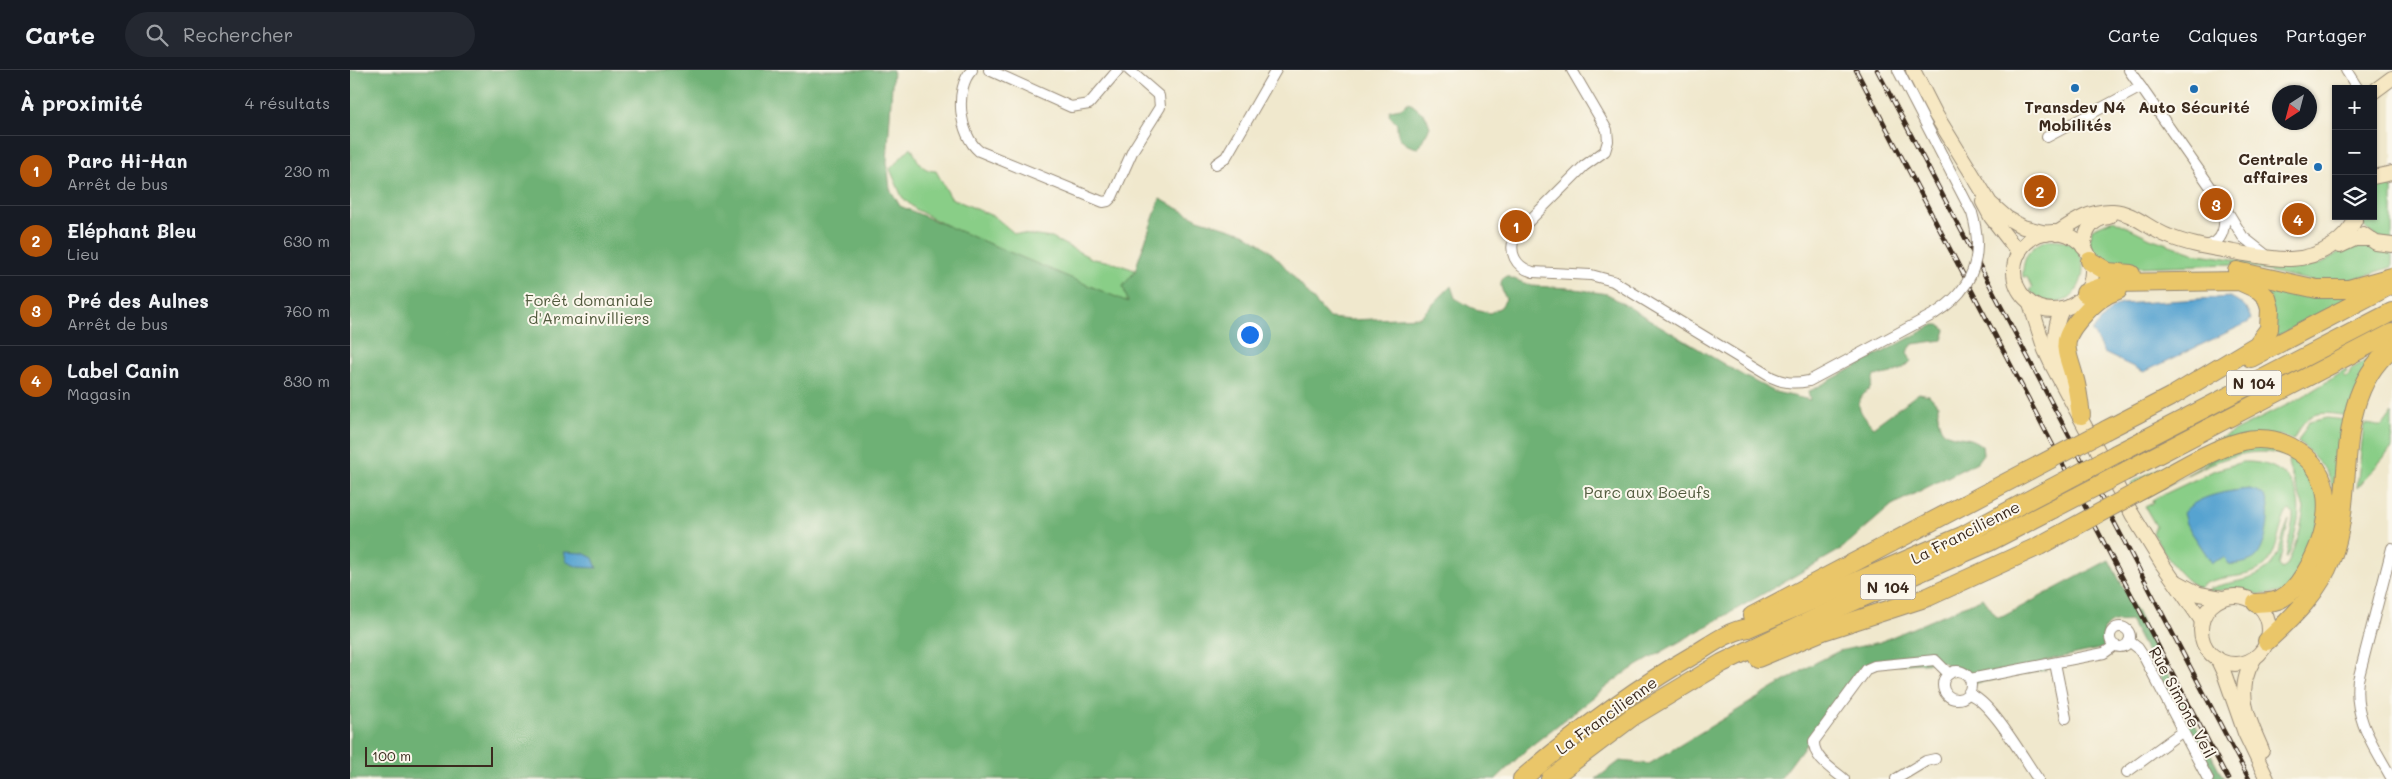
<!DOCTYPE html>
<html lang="fr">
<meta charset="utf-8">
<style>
:root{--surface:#171b24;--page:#242831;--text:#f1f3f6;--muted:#9ea1a6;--line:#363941;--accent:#b45309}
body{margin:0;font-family:Mali,sans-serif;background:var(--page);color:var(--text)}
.controls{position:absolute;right:15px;top:15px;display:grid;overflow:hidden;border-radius:0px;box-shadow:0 1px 4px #0004}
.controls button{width:45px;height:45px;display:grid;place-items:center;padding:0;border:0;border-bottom:1px solid var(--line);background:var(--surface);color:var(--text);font:25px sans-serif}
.compass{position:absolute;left:1922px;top:15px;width:45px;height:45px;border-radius:50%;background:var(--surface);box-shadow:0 1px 4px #0004;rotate:216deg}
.scale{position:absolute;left:15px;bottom:12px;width:128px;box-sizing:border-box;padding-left:5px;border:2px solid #3b2a1e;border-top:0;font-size:14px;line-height:18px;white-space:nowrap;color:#3b2a1e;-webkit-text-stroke:4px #fbf7ec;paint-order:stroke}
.you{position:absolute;left:899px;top:264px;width:18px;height:18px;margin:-12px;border:4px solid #fff;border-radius:50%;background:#1a73e8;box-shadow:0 0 0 8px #1a73e833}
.badge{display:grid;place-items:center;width:32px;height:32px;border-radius:50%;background:var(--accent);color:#fff;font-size:16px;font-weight:700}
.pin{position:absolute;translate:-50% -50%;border:2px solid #fff;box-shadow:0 1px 5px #0006}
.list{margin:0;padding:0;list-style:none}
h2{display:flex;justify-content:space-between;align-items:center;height:65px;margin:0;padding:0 20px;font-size:21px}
h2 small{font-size:16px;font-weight:400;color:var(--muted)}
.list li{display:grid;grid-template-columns:32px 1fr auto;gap:15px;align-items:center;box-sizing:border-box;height:70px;padding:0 20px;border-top:1px solid var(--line)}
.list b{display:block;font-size:19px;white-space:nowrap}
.list p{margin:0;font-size:16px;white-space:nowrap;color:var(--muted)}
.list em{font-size:16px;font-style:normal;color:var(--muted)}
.icon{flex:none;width:28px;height:28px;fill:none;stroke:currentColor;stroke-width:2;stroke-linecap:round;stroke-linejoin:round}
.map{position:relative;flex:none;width:2042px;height:709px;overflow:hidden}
header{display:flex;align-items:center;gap:30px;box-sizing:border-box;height:70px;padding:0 25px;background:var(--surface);border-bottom:1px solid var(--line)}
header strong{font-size:24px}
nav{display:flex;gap:28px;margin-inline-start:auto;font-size:18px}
.search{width:350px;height:45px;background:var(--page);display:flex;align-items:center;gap:12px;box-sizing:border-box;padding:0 18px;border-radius:28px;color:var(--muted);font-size:19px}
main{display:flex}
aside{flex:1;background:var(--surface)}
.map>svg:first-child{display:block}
.green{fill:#89ce87;stroke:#627c52;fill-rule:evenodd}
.forest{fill:#6eb174;stroke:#546e49}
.water{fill:#57a3d0;stroke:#496677}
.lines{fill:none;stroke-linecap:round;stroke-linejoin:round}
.street-casing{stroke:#968976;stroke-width:12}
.secondary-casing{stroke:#968976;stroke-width:16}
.highway-casing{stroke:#968976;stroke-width:20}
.street{stroke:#fff;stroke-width:10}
.secondary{stroke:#f7e8c3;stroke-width:14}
.highway{stroke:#eac669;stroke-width:18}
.rail-casing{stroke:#3b2a1e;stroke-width:4.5}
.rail{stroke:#fbf7ec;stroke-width:2.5;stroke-dasharray:8;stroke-linecap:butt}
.street-bridge-casing{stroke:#968976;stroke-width:12;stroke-linecap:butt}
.highway-bridge-casing{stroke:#968976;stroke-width:20;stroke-linecap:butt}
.street-bridge{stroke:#fff;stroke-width:10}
.highway-bridge{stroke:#eac669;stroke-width:18}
.poi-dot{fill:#1f6fb2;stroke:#fbf7ec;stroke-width:2}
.labels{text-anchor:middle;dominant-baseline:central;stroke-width:4;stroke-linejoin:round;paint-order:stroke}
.shield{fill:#fbf7ec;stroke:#75685c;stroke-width:1}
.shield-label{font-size:15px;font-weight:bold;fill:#3b2a1e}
.poi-label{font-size:16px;font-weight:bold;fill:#3b2a1e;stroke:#fbf7ec}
.park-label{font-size:16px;fill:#525b3e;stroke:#fbf7ec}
.street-label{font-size:16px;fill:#3b2a1e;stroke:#fbf7ec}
</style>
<header>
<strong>Carte</strong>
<div class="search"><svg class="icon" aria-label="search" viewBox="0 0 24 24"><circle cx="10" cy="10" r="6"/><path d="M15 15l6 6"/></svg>Rechercher</div>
<nav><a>Carte</a><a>Calques</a><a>Partager</a></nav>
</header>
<main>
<aside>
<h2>À proximité<small>4 résultats</small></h2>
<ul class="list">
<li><span class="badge">1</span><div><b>Parc Hi-Han</b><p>Arrêt de bus</p></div><em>230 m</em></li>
<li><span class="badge">2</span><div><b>Eléphant Bleu</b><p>Lieu</p></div><em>630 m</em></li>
<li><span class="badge">3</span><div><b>Pré des Aulnes</b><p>Arrêt de bus</p></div><em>760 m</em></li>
<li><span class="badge">4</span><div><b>Label Canin</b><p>Magasin</p></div><em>830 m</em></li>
</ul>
</aside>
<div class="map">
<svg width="2042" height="709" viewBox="0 0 2042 709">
<rect width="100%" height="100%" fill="#fbf7ec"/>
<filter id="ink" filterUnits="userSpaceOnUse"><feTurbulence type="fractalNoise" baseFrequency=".02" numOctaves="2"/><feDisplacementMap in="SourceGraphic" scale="10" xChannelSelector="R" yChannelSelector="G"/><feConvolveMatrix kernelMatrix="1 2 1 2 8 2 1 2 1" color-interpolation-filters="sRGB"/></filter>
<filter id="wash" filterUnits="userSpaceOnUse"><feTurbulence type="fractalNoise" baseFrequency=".0096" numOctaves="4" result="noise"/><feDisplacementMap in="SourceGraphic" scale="20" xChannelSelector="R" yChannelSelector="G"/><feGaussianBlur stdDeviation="1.12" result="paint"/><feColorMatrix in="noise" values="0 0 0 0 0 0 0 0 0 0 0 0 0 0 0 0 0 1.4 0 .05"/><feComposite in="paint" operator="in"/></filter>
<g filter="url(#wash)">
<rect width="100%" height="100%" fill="#f0e8cd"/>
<g class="green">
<path d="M561 77C567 88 570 101 586 101L601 128 645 147 664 163 702 168 743 189 761 192 812 209 779 233 601 158 565 139 552 127 540 99Z"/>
<path d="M2042 107V170C2027 169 2013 161 2009 146H2023V111Z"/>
<path d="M1763 150 1800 168 1843 183 1949 199 1972 193 2003 173 2042 180V197L1994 212 1972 213 1884 194 1784 197 1773 201 1747 189 1740 173 1742 159Z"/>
<path d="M1697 170C1761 162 1730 268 1679 220L1682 218 1677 207H1673C1672 189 1679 176 1697 170Z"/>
<path d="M1912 211 2001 227 1922 269Z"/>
<path d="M2019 289 1998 346C1966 341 1958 340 1943 370L1930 365 1783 419 1781 413 1796 405 1947 330 1996 300 1997 303 1993 306 1995 308 1999 306 2001 299Z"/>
<path d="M2042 343V378L2007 418 2014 354C2033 355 2029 362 2042 343Z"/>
<path d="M1977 348 1996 350 1985 432C1981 399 1970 393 1948 371L1959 352Z"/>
<path d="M1904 376 1937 381 1935 386C1890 369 1829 410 1790 430L1869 387Z"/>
<path d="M1940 388 1961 403 1972 436 1961 474 1937 522 1907 525 1892 519H1880L1858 522 1859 519C1887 508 1914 514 1928 483 1932 472 1934 460 1939 450L1929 495 1932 499 1937 496 1950 461 1954 438 1939 398 1938 392Z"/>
<path d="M1892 392C1937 390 1958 421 1945 463 1943 471 1941 482 1936 488L1943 449V443L1939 440C1930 447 1929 480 1917 493 1899 513 1868 501 1849 518 1828 507 1814 483 1803 463L1806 456 1795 437 1803 433 1802 430 1863 401ZM1900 419 1909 482C1902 492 1891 494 1879 494L1849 431 1883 421Z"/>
</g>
<g class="forest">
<path d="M0 0H543L537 92 540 119 550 136 778 232 773 216 786 200 787 194 810 129 848 149 894 163 914 176 929 190 979 248 1001 250 1070 247 1101 216 1105 228 1122 238 1140 243 1151 237 1156 229C1152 220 1147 212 1156 206L1182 216 1219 218 1257 224 1392 305 1425 322 1460 330 1458 322 1584 255H1589L1596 260 1593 270 1563 274 1557 282 1561 291C1551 303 1538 304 1524 306L1520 319C1501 332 1510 343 1523 357L1569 323 1579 325 1588 335C1586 380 1610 357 1632 376L1633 384 1627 392 1542 435 1490 480 1273 604 1177 679 1146 709H0Z"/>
<path d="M1059 32 1076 46 1080 57 1068 78C1054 76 1046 68 1047 54L1039 45 1040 40 1051 38Z"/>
<path d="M1759 490 1874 709H1864L1780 551C1770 553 1762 548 1754 560V578L1694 591 1696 600 1626 613C1613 596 1605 604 1593 592L1513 596 1503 605 1482 639 1430 709H1246L1270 691 1299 694 1465 593 1489 581 1530 572 1633 528 1647 547H1652Z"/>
</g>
<g class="water">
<path d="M1880 227C1891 232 1897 237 1901 249L1899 252 1794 302 1754 283 1742 261 1762 239 1771 234Z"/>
<path d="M1900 419C1906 421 1913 422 1916 429 1922 441 1916 479 1905 488 1898 493 1887 495 1879 494L1874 487 1862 493 1836 454 1833 443C1847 425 1879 421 1900 419Z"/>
<path d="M214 482 233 483 243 488 247 498 228 497 217 492Z"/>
</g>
</g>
<g filter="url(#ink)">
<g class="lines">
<g class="street-casing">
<g id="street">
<path d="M622 0C604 18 609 65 629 81L753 132 758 131 762 127 783 80 810 37 809 26 779 0"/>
<path d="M639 0 721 37 739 34 768 0"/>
<path d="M1222 0 1257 60 1258 71 1255 81 1234 96 1165 165C1158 182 1165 197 1183 202L1241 205 1263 211 1421 307C1434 313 1444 314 1459 311L1584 244"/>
<path d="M1548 0 1622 143"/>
<path d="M1779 0 1876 139 1893 167 1916 185"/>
<path d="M1996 0 2008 19"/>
<path d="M1697 67 1791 17"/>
<path d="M866 94 876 87 926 0"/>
<path d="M1854 176C1875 174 1876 154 1873 137"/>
<circle cx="1770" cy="567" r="10"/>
<path d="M1779 571 1788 578 1794 587 1858 709"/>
<path d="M1705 593 1716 648"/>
<circle cx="1607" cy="615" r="14"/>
<path d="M1620 609 1754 583 1764 576"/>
<path d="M1619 624C1642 632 1673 688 1688 709"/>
<path d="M1777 702 1833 661"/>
<path d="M1494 709C1482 699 1463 688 1464 671L1517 599 1524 596 1585 590 1599 604"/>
<path d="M1546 709 1576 691 1585 689"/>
<path d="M2042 709C2024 676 2003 649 2008 610L2042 478"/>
</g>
</g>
<g class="secondary-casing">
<g id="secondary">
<path d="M1563 0 1586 45 1640 133 1657 148 1673 157 1696 163"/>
<path d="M2023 22 2042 8"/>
<path d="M2023 107 2042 103"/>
<path d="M1633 132 1641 147 1669 183"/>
<circle cx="1703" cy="201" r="39"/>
<path d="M1707 163C1725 151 1741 140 1763 141 1783 142 1799 159 1818 166 1839 175 1862 178 1884 182 1920 188 1951 197 1983 175 1993 168 2000 161 2005 150"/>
<path d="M2013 164 2026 173 2042 175"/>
<path d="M1990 176 2005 169H2019"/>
<path d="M1733 177C1736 160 1741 149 1759 147"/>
<path d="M1680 233 1695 280 1703 297 1782 444 1813 495 1852 551"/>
<path d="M1711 298C1703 277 1703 260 1712 239"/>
<path d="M1827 512 1849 524 1872 528"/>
<circle cx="1885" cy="560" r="34"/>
<path d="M1867 588 1874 603 1895 663 1917 709"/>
<path d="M1904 589C1884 621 1898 648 1912 680"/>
</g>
</g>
<g class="highway-casing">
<g id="highway">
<path d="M1740 191 1758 202 1781 204"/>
<path d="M1887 201 1967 219H1999L2042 207"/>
<path d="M1735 223 1763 213 1889 211 1909 220 1917 228 1920 239 1919 259 1907 275 1824 325 1756 360"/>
<path d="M1901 288 2039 216"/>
<path d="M1731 345C1729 333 1728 321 1725 310 1717 279 1707 272 1734 244 1744 233 1753 225 1768 220"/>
<path d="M1766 384 2042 242"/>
<path d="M1776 401 2042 263"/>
<path d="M1786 423C1820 406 1855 381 1893 371 1908 367 1926 369 1941 377 1988 402 1982 452 1961 493 1954 506 1945 521 1932 528 1925 533 1915 532 1906 533"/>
<path d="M1402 546 1678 401"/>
<path d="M1917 571C1944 546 1969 522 1982 487 2007 421 1980 329 2042 278"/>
<path d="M1408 588 1473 561 1578 527 1689 476"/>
<path d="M1172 709C1227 662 1284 619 1347 583 1363 573 1379 561 1398 558L1612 466 1694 422"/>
<path d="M1200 709 1282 647 1372 593 1468 547 1639 472 1703 439"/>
</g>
</g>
<use href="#street" class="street"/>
<use href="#secondary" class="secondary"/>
<use href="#highway" class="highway"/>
<g class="rail-casing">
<g id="rail">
<path d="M1506 0 1878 709"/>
<path d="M1527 0 1899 709"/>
</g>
</g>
<use href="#rail" class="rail"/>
<g class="street-bridge-casing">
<path id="street-bridge" d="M1584 244C1623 220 1635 187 1622 143"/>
</g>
<g class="highway-bridge-casing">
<g id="highway-bridge">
<path d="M1678 401 1756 360"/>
<path d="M1694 422 1766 384"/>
<path d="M1703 439 1776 401"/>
<path d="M1689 476 1786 423"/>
</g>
</g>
<use href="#street-bridge" class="street-bridge"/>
<use href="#highway-bridge" class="highway-bridge"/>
</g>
</g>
<g class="poi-dot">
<circle cx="1725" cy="18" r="5"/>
<circle cx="1844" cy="19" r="5"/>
<circle cx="1968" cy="97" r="5"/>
</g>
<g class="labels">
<g class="shield">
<rect x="1876.5" y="300.5" width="55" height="25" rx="4"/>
<rect x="1510.5" y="504.5" width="55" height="25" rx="4"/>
</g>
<g class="shield-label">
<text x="1904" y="313">N 104</text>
<text x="1538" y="517">N 104</text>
</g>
<g class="poi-label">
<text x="1725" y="36">Transdev N4<tspan x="1725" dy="18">Mobilités</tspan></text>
<text x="1844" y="36">Auto Sécurité</text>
<text x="1958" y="88" text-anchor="end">Centrale<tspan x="1958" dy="18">affaires</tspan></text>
</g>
<g class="park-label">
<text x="239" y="229">Forêt domaniale<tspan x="239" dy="18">d'Armainvilliers</tspan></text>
<text x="1297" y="421">Parc aux Boeufs</text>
</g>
<g class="street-label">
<text transform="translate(1615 462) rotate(-27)">La Francilienne</text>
<text transform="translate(1833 632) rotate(62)">Rue Simone Veil</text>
<text transform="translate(1256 645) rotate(-36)">La Francilienne</text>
</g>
</g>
</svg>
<div class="controls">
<button>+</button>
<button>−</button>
<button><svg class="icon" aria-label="layers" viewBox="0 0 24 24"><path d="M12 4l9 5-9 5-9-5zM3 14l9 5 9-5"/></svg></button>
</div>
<svg class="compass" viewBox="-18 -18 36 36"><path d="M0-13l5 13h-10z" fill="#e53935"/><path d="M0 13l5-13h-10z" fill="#9ea1a6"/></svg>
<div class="scale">100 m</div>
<div class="you"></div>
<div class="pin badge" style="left:1166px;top:156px">1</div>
<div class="pin badge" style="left:1690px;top:121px">2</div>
<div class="pin badge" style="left:1866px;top:134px">3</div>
<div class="pin badge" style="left:1948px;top:149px">4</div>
</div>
</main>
